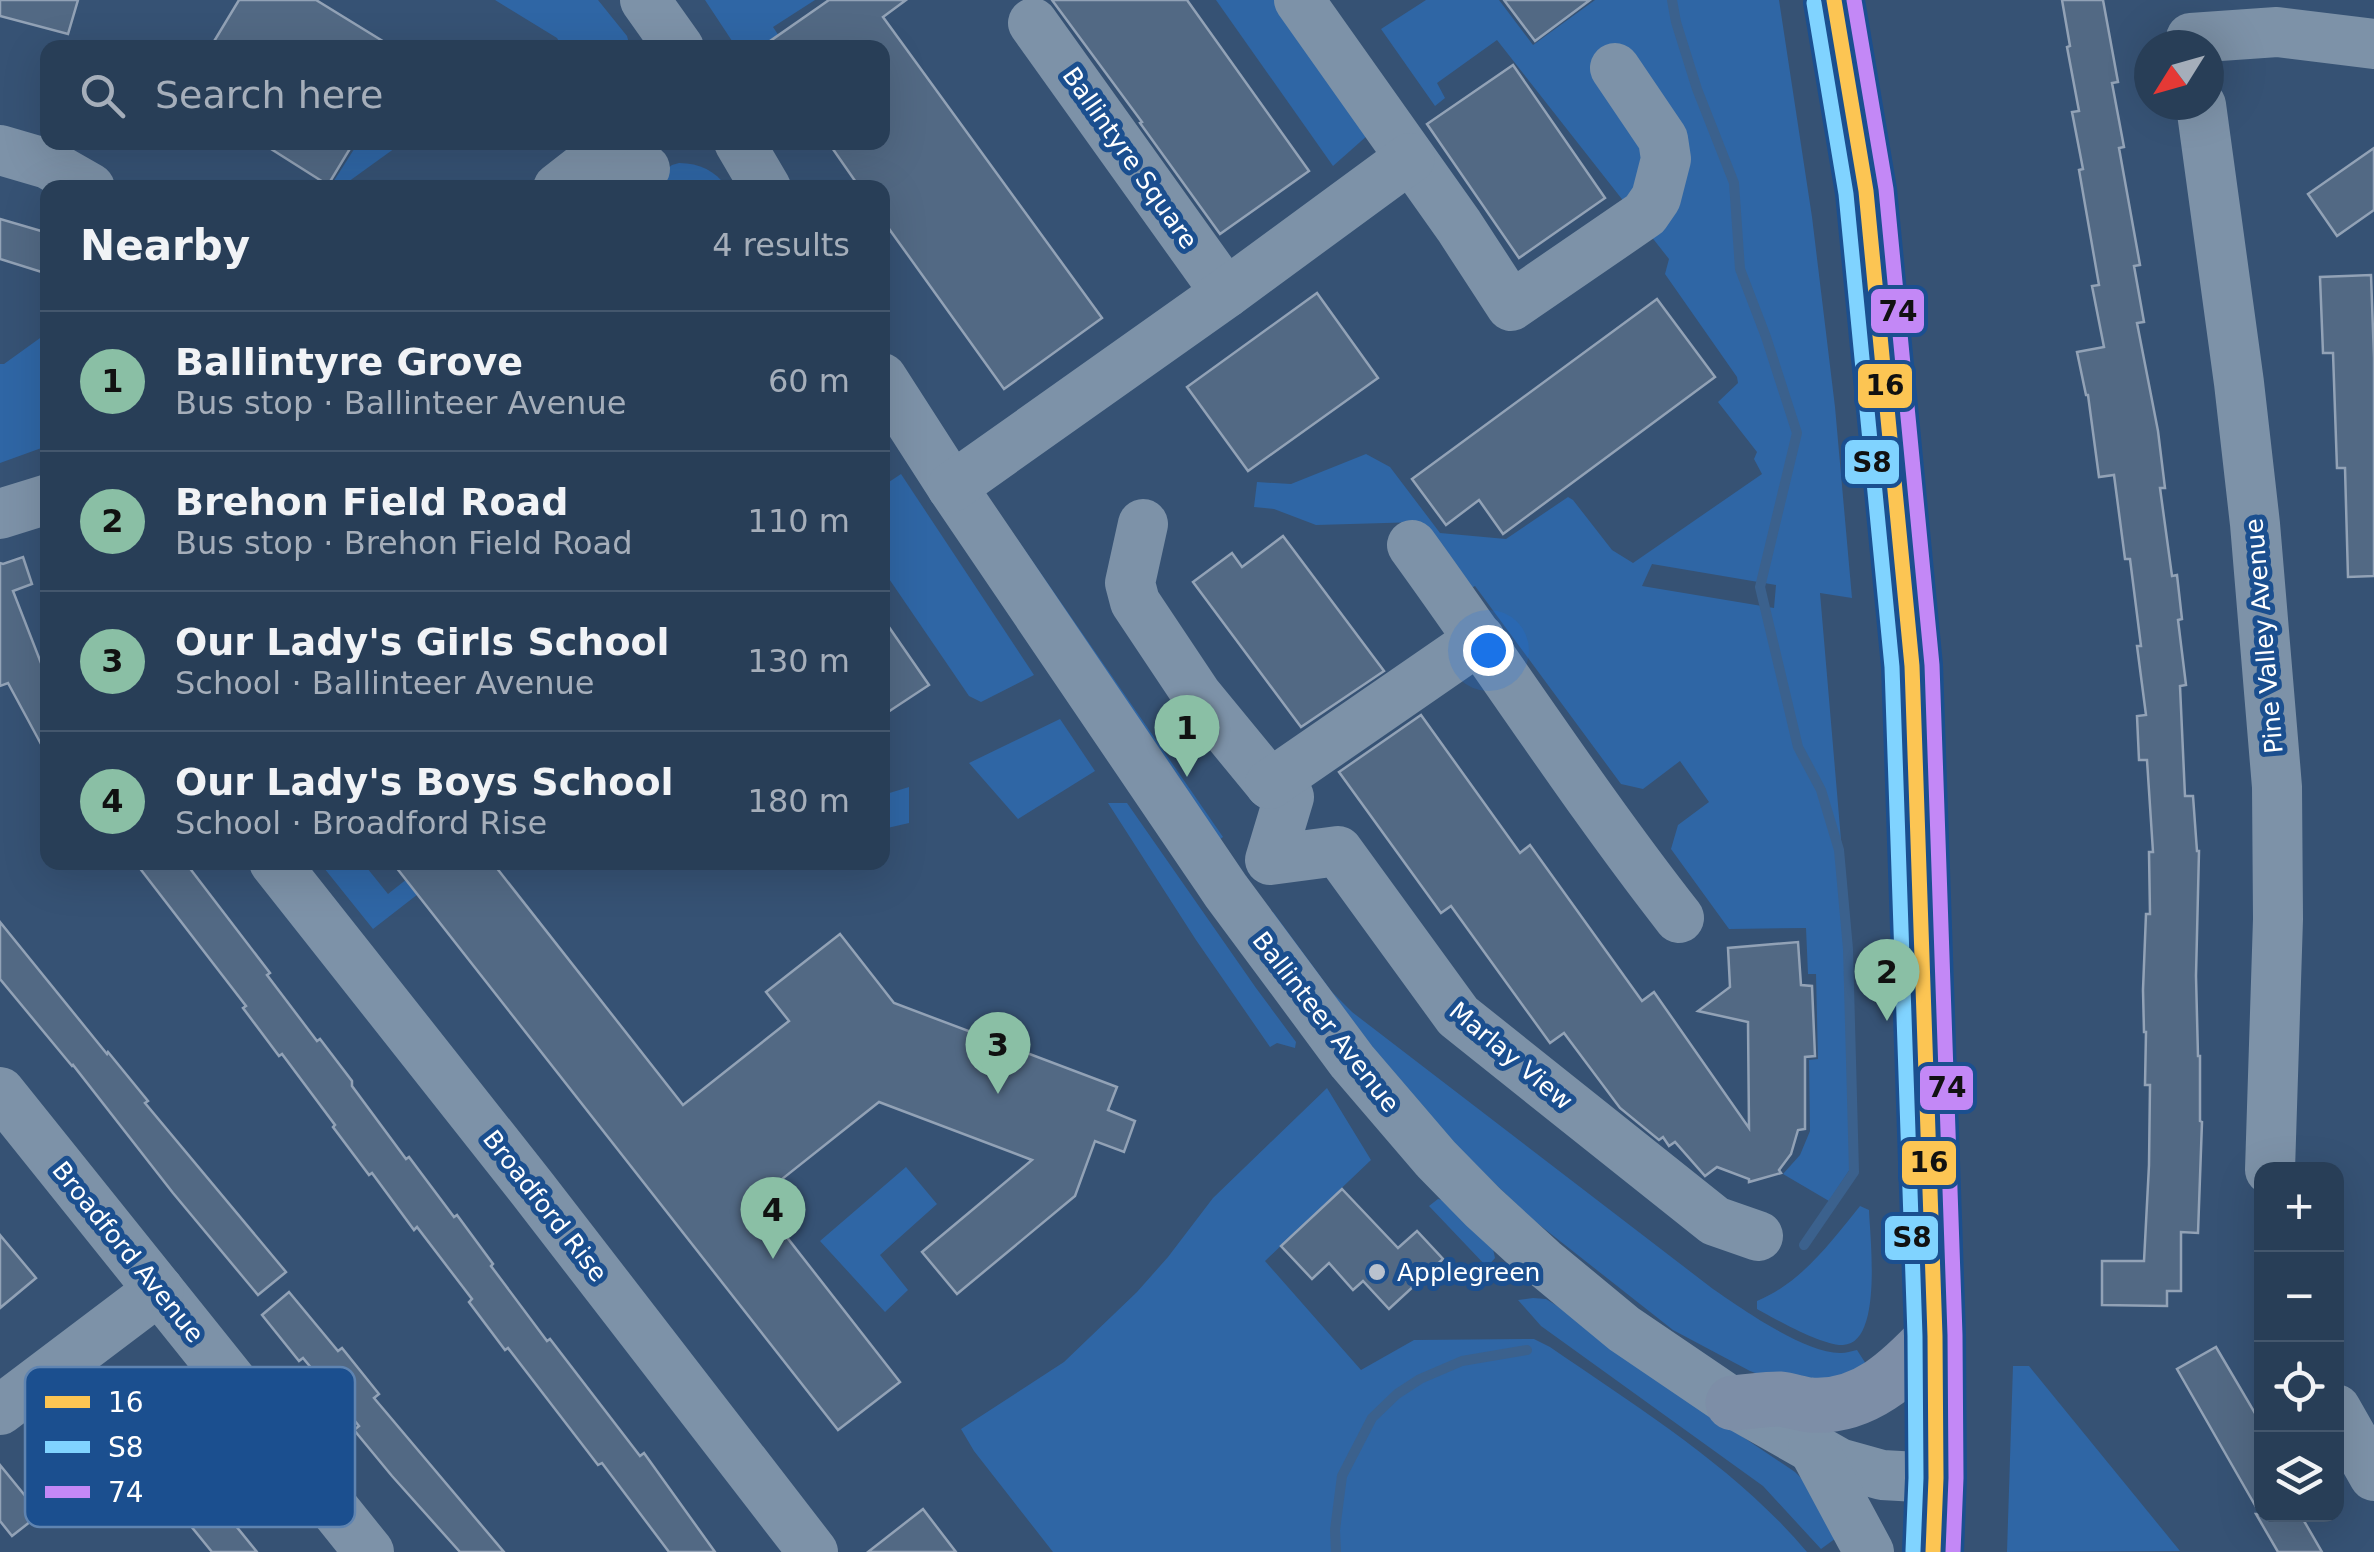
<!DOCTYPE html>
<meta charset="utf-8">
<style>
:root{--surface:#283e57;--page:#344961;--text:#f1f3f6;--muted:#a5aeba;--line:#44576d;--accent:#8abfa5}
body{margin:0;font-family:"DejaVu Sans",sans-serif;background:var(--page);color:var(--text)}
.controls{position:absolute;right:30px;bottom:30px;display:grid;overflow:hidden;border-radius:20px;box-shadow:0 10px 40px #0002}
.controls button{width:90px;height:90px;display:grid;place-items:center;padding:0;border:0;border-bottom:2px solid var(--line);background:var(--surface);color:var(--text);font:50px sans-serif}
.compass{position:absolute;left:2134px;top:30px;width:90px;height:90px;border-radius:50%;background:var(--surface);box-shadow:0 10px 40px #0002;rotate:233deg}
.you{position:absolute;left:1488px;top:650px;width:35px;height:35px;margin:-25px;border:8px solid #fff;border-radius:50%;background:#1a73e8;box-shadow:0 0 0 15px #1a73e833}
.badge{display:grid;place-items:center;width:65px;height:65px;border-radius:50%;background:var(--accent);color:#111;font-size:32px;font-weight:700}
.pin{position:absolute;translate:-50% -82px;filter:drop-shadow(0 2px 5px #0008)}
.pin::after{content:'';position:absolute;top:52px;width:35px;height:30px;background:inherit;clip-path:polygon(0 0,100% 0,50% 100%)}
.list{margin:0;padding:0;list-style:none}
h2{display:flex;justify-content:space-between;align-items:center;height:130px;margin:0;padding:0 40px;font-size:42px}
h2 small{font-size:32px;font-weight:400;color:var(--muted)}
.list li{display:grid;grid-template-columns:65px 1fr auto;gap:30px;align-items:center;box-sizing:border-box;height:140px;padding:0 40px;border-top:2px solid var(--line)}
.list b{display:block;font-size:38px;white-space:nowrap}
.list p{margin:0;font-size:32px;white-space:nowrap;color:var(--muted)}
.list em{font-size:32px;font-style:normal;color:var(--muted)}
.icon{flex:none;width:55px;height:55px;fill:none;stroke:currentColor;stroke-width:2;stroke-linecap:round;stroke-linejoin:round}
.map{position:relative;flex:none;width:2374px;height:1552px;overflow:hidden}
.search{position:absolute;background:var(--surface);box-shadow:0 10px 40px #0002;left:40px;top:40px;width:850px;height:110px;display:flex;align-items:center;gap:25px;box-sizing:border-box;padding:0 35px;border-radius:20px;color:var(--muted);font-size:38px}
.panel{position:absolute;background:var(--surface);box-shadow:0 10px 40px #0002;left:40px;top:180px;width:850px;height:690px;border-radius:20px}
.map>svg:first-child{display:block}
.green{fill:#2f66a5;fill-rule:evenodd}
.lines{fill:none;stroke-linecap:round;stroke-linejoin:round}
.stream{stroke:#3b618d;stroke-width:10}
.building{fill:#526984;stroke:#92a2b6;stroke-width:2.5}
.minor{stroke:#7d92a8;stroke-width:50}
.major{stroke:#7d8ea7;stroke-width:55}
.bus-1-casing{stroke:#1b4f8f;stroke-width:22}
.bus-2-casing{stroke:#1b4f8f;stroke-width:22}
.bus-3-casing{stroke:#1b4f8f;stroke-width:22}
.bus-1{stroke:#fcc553;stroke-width:15}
.bus-2{stroke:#80d3ff;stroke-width:15}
.bus-3{stroke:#c388f6;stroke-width:15}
.poi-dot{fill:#b9c2ce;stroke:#1b4f8f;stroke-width:4}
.labels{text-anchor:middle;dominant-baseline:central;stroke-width:10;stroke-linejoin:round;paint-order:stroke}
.street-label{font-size:25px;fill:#fff;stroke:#1b4f8f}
.poi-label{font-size:25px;fill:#fff;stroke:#1b4f8f;text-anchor:start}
.key{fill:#1b4f8f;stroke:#5f84b1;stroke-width:2.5}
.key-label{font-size:28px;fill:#fff}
.line-badge{stroke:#1b4f8f;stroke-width:4}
.pale-badge-label{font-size:28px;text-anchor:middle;font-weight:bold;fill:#111}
</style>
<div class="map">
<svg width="2374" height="1552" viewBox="0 0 2374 1552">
<rect width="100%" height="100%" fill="#365274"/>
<g class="green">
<path d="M495 0H598L627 36 630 47H562L557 38Z"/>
<path d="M705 0H815L773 27 787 48 736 47Z"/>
<path d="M1216 0H1300L1377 127 1333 166Z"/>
<path d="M1426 0H1499L1533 45 1595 0H1779L1812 217 1835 407 1852 598 1820 593 1849 934 1856 1160 1829 1201 1783 1174 1800 1155 1810 1131 1809 1060 1818 1059 1816 974H1808L1806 928 1729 929 1671 849 1678 825 1709 802 1680 761 1643 789 1621 784 1475 586 1469 589 1420 522 1316 525 1274 509 1254 507 1257 482 1291 484 1366 454 1390 467 1440 533 1506 539 1568 497 1573 500 1612 550 1633 563 1762 474 1754 459 1757 452 1718 402 1738 383 1737 377 1665 274 1669 259 1497 40 1437 83 1445 98 1435 106 1381 29ZM1652 564 1776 585 1774 608 1642 586Z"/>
<path d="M358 143H402L341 187H330Z"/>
<path d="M679 163C700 163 715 171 727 187L643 188 672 165Z"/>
<path d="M47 333V446L0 463V364H4Z"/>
<path d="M901 474 1034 675 981 702 969 696 883 570V486Z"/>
<path d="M1013 533 1223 837 1220 839Z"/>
<path d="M1060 719 1095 771 1018 819 969 763Z"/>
<path d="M909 787V823L883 829V795Z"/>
<path d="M1108 803H1127L1256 988 1296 1042 1295 1048 1277 1043 1270 1047 1196 940Z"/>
<path d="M320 863H363L388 894 427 863H458L373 929Z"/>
<path d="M1273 912 1332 992 1352 1012 1713 1289C1742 1309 1806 1354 1841 1353 1846 1353 1851 1351 1857 1350L1866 1364 1868 1373 1782 1383 1750 1371 1673 1330 1532 1219 1449 1140 1373 1051 1272 914Z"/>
<path d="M1327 1088 1371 1160 1265 1261 1361 1370 1414 1340 1534 1339 1550 1347C1640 1409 1736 1468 1807 1552H1053L974 1451 961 1429 1064 1362 1137 1292 1168 1257 1213 1198Z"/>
<path d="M906 1167 937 1204 880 1255 908 1290 885 1312 820 1241Z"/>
<path d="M1438 1199 1442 1200 1493 1249 1495 1258 1487 1267 1429 1206Z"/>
<path d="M1860 1206 1869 1210C1870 1238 1883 1344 1843 1345 1823 1346 1775 1319 1757 1309V1301C1801 1283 1831 1242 1860 1206Z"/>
<path d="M1533 1298 1546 1299 1559 1307 1651 1375 1795 1472 1812 1489 1843 1533 1821 1549 1763 1486 1541 1326 1518 1300Z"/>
<path d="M2013 1366H2029L2180 1551 2007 1552Z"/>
</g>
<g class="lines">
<g class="stream">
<path d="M1672 0 1676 22 1697 89 1734 183 1740 269 1766 337 1797 433 1760 587 1798 747 1821 790 1839 850 1848 949 1854 1172 1804 1245"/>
<path d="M1336 1552 1335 1530 1342 1476 1372 1418 1397 1394 1420 1379 1462 1361 1527 1350"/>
</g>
</g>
<g class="building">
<path d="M0 0H78L68 34 0 16Z"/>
<path d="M239 0H316L394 48H210Z"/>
<path d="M829 0H906L883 17 1102 318 1004 389 882 219V188H860L828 142H882V48H760Z"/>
<path d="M1052 0H1187L1309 171 1220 234 1140 123 1142 122Z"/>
<path d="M1504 0H1590L1535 41Z"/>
<path d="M2062 0H2103L2118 82 2112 83 2124 147 2119 148 2140 265 2134 266 2144 322 2137 323 2158 431 2165 488H2160L2172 576 2177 575 2182 619 2178 620 2186 685 2180 686 2185 796H2193L2197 851H2199L2196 976 2198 1056H2200V1121L2202 1122 2198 1233 2181 1232V1291H2167V1306L2102 1305V1261H2144L2149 1165 2150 1085H2145L2146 1032H2144L2143 990 2146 914H2150L2149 852H2153L2147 760H2139L2137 716 2146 715 2137 646H2141L2130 559H2125L2114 475 2099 477 2088 395H2086L2077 352 2104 347 2092 286 2099 285 2079 170 2083 169 2072 112 2079 111 2067 47 2070 46Z"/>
<path d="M1513 65 1605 198 1519 258 1427 124Z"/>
<path d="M260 142H354L328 185Z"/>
<path d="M2374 148V210L2337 236 2308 194Z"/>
<path d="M0 219 48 233V274L0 259Z"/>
<path d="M2371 275 2374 358V576L2348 577 2345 468H2337L2333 353H2323L2320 277Z"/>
<path d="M1317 293 1378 378 1248 471 1187 387Z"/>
<path d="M1657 299 1715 377 1503 534 1479 500 1446 525 1412 479Z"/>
<path d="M1283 536 1384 671 1301 727 1193 582 1232 553 1242 567Z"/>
<path d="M23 557 32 584 13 591 48 681V757L8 683 0 686V563L3 564Z"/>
<path d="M882 617 929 685 882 716Z"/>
<path d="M1421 715 1520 853 1530 845 1642 1001 1654 992 1749 1128 1748 1022 1698 1011 1730 987 1728 948 1798 942 1801 985 1812 986 1815 1056 1805 1057V1129L1798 1130 1791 1154 1779 1170 1781 1173 1749 1182V1179L1717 1167 1705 1176 1675 1142 1669 1146 1663 1137 1659 1140 1620 1108 1564 1033 1550 1043 1451 906 1441 913 1339 772Z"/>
<path d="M135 862H185L270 973 267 975 317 1041 320 1039 352 1081V1086L406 1159 409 1157 454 1217 457 1215 493 1264 491 1266 547 1341 550 1339 640 1456 644 1453 715 1552H669L602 1463 598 1465 508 1348 505 1350 469 1302 472 1299 417 1227 414 1230 372 1173 369 1175 333 1127 335 1125 282 1054 279 1056 243 1008 246 1006Z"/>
<path d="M392 862H492L683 1105 789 1021 766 992 840 934 894 1003 1117 1087 1108 1110 1135 1121 1124 1152 1095 1141 1075 1196 957 1294 922 1252 1032 1160 879 1102 757 1199 900 1382 838 1430Z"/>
<path d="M0 922 107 1054 108 1052 148 1101 145 1103 286 1272 258 1295 173 1193 73 1065 72 1066 0 979Z"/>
<path d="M1342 1189 1398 1248 1417 1231 1443 1259 1389 1309 1363 1281 1353 1290 1329 1263 1312 1279 1281 1246Z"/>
<path d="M0 1235 36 1278 0 1308Z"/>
<path d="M289 1292 338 1351 342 1348 379 1394 374 1398 504 1552H460L392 1476 354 1430 359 1426 303 1358 299 1361 262 1315Z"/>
<path d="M2216 1347 2262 1425V1514H2300L2322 1552H2278L2256 1514H2260L2177 1369Z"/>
<path d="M123 1396 172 1455 176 1452 257 1552H212L138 1461 133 1464 96 1418Z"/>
<path d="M0 1465 40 1514 12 1536 0 1521Z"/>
<path d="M923 1509 956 1552H868Z"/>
</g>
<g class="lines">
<g class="minor">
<path d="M645 0 679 48"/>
<path d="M1299 0 1459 226 1511 306 1645 214 1656 198 1666 159 1663 139 1615 68"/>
<path d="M1033 23 1226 293"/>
<path d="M2191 38 2277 32 2374 44"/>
<path d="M2201 105 2239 383 2255 524 2277 787 2278 919 2270 1170"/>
<path d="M739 142 766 188"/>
<path d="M0 150 48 164 90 188"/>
<path d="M558 188 617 142"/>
<path d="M620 188 645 169"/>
<path d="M882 378 952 487 1226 891 1352 1061 1436 1159 1483 1207 1543 1262 1624 1329 1733 1403 1839 1463 1882 1475 1936 1478"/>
<path d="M952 487 1226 293 1410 158"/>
<path d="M0 514 48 499"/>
<path d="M1143 524 1130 583 1135 602 1197 695 1270 784 1289 797 1270 860 1338 851 1458 1016 1715 1221 1758 1236"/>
<path d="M1412 545C1502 669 1585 798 1679 918"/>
<path d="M1270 784 1480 639"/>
<path d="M274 862 531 1187 813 1552"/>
<path d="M0 1092 369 1552"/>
<path d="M2336 1409 2374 1476"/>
<path d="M0 1410 159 1290"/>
<path d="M1813 1448 1869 1552"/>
</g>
<g class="major">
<path d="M1834 0 1866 191 1912 666 1935 1336 1936 1478 1933 1552"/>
<path d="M1733 1403C1748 1402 1764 1399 1779 1399 1790 1400 1800 1404 1810 1405 1864 1409 1901 1372 1935 1336"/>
</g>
<g class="bus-1-casing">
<path id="bus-1" d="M1834 0 1866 191 1912 666 1935 1336 1936 1478 1933 1552"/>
</g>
<g class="bus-2-casing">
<path id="bus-2" d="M1814 3 1846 194 1892 667 1915 1336 1916 1478 1913 1551"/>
</g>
<g class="bus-3-casing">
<path id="bus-3" d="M1854 0 1886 189 1932 665 1955 1335 1956 1478 1953 1552"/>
</g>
<use href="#bus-1" class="bus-1"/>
<use href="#bus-2" class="bus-2"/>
<use href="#bus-3" class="bus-3"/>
</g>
<circle class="poi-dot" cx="1377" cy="1272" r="10"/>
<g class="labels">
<g class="street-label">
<text transform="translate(1130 158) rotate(55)">Ballintyre Square</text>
<text transform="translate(2264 636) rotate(-95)">Pine Valley Avenue</text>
<text transform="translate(1326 1022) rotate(52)">Ballinteer Avenue</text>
<text transform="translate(1511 1056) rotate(40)">Marlay View</text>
<text transform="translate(545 1206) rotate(52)">Broadford Rise</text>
<text transform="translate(128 1252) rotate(51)">Broadford Avenue</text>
</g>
<g class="poi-label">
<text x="1397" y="1272">Applegreen</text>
</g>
</g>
<rect x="25" y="1367" width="330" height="160" rx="15" class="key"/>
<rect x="45" y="1396" width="45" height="12" fill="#fcc553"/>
<rect x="45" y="1441" width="45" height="12" fill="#80d3ff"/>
<rect x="45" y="1486" width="45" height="12" fill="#c388f6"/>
<g class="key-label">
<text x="108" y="1412">16</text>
<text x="108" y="1457">S8</text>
<text x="108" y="1502">74</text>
</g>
<g class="line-badge">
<rect x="1869" y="287" width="57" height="48" rx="10" fill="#c388f6"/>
<rect x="1856" y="362" width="58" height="48" rx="10" fill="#fcc553"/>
<rect x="1843" y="438" width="58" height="48" rx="10" fill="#80d3ff"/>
<rect x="1918" y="1064" width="57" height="48" rx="10" fill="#c388f6"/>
<rect x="1900" y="1139" width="58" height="48" rx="10" fill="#fcc553"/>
<rect x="1883" y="1214" width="57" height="48" rx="10" fill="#80d3ff"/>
</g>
<g class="pale-badge-label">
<text x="1898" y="321">74</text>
<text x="1885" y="395">16</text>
<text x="1872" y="472">S8</text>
<text x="1947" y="1097">74</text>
<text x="1929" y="1172">16</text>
<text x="1912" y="1247">S8</text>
</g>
</svg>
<div class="controls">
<button>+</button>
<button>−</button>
<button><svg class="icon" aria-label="locate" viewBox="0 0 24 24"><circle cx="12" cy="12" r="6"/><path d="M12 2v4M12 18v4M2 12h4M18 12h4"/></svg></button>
<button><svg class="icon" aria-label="layers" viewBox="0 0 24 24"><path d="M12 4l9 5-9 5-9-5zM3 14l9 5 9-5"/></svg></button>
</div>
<svg class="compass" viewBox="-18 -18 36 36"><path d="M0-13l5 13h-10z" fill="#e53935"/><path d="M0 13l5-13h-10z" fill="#a5aeba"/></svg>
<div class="you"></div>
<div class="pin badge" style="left:1187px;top:777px">1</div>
<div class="pin badge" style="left:1887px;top:1021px">2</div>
<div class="pin badge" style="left:998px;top:1094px">3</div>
<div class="pin badge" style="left:773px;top:1259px">4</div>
<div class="search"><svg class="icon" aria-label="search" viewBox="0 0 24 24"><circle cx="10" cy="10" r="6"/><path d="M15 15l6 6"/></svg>Search here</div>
<section class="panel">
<h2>Nearby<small>4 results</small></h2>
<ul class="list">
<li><span class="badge">1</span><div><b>Ballintyre Grove</b><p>Bus stop · Ballinteer Avenue</p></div><em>60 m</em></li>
<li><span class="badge">2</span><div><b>Brehon Field Road</b><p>Bus stop · Brehon Field Road</p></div><em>110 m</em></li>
<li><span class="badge">3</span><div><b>Our Lady's Girls School</b><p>School · Ballinteer Avenue</p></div><em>130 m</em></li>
<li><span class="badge">4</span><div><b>Our Lady's Boys School</b><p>School · Broadford Rise</p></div><em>180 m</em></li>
</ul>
</section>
</div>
